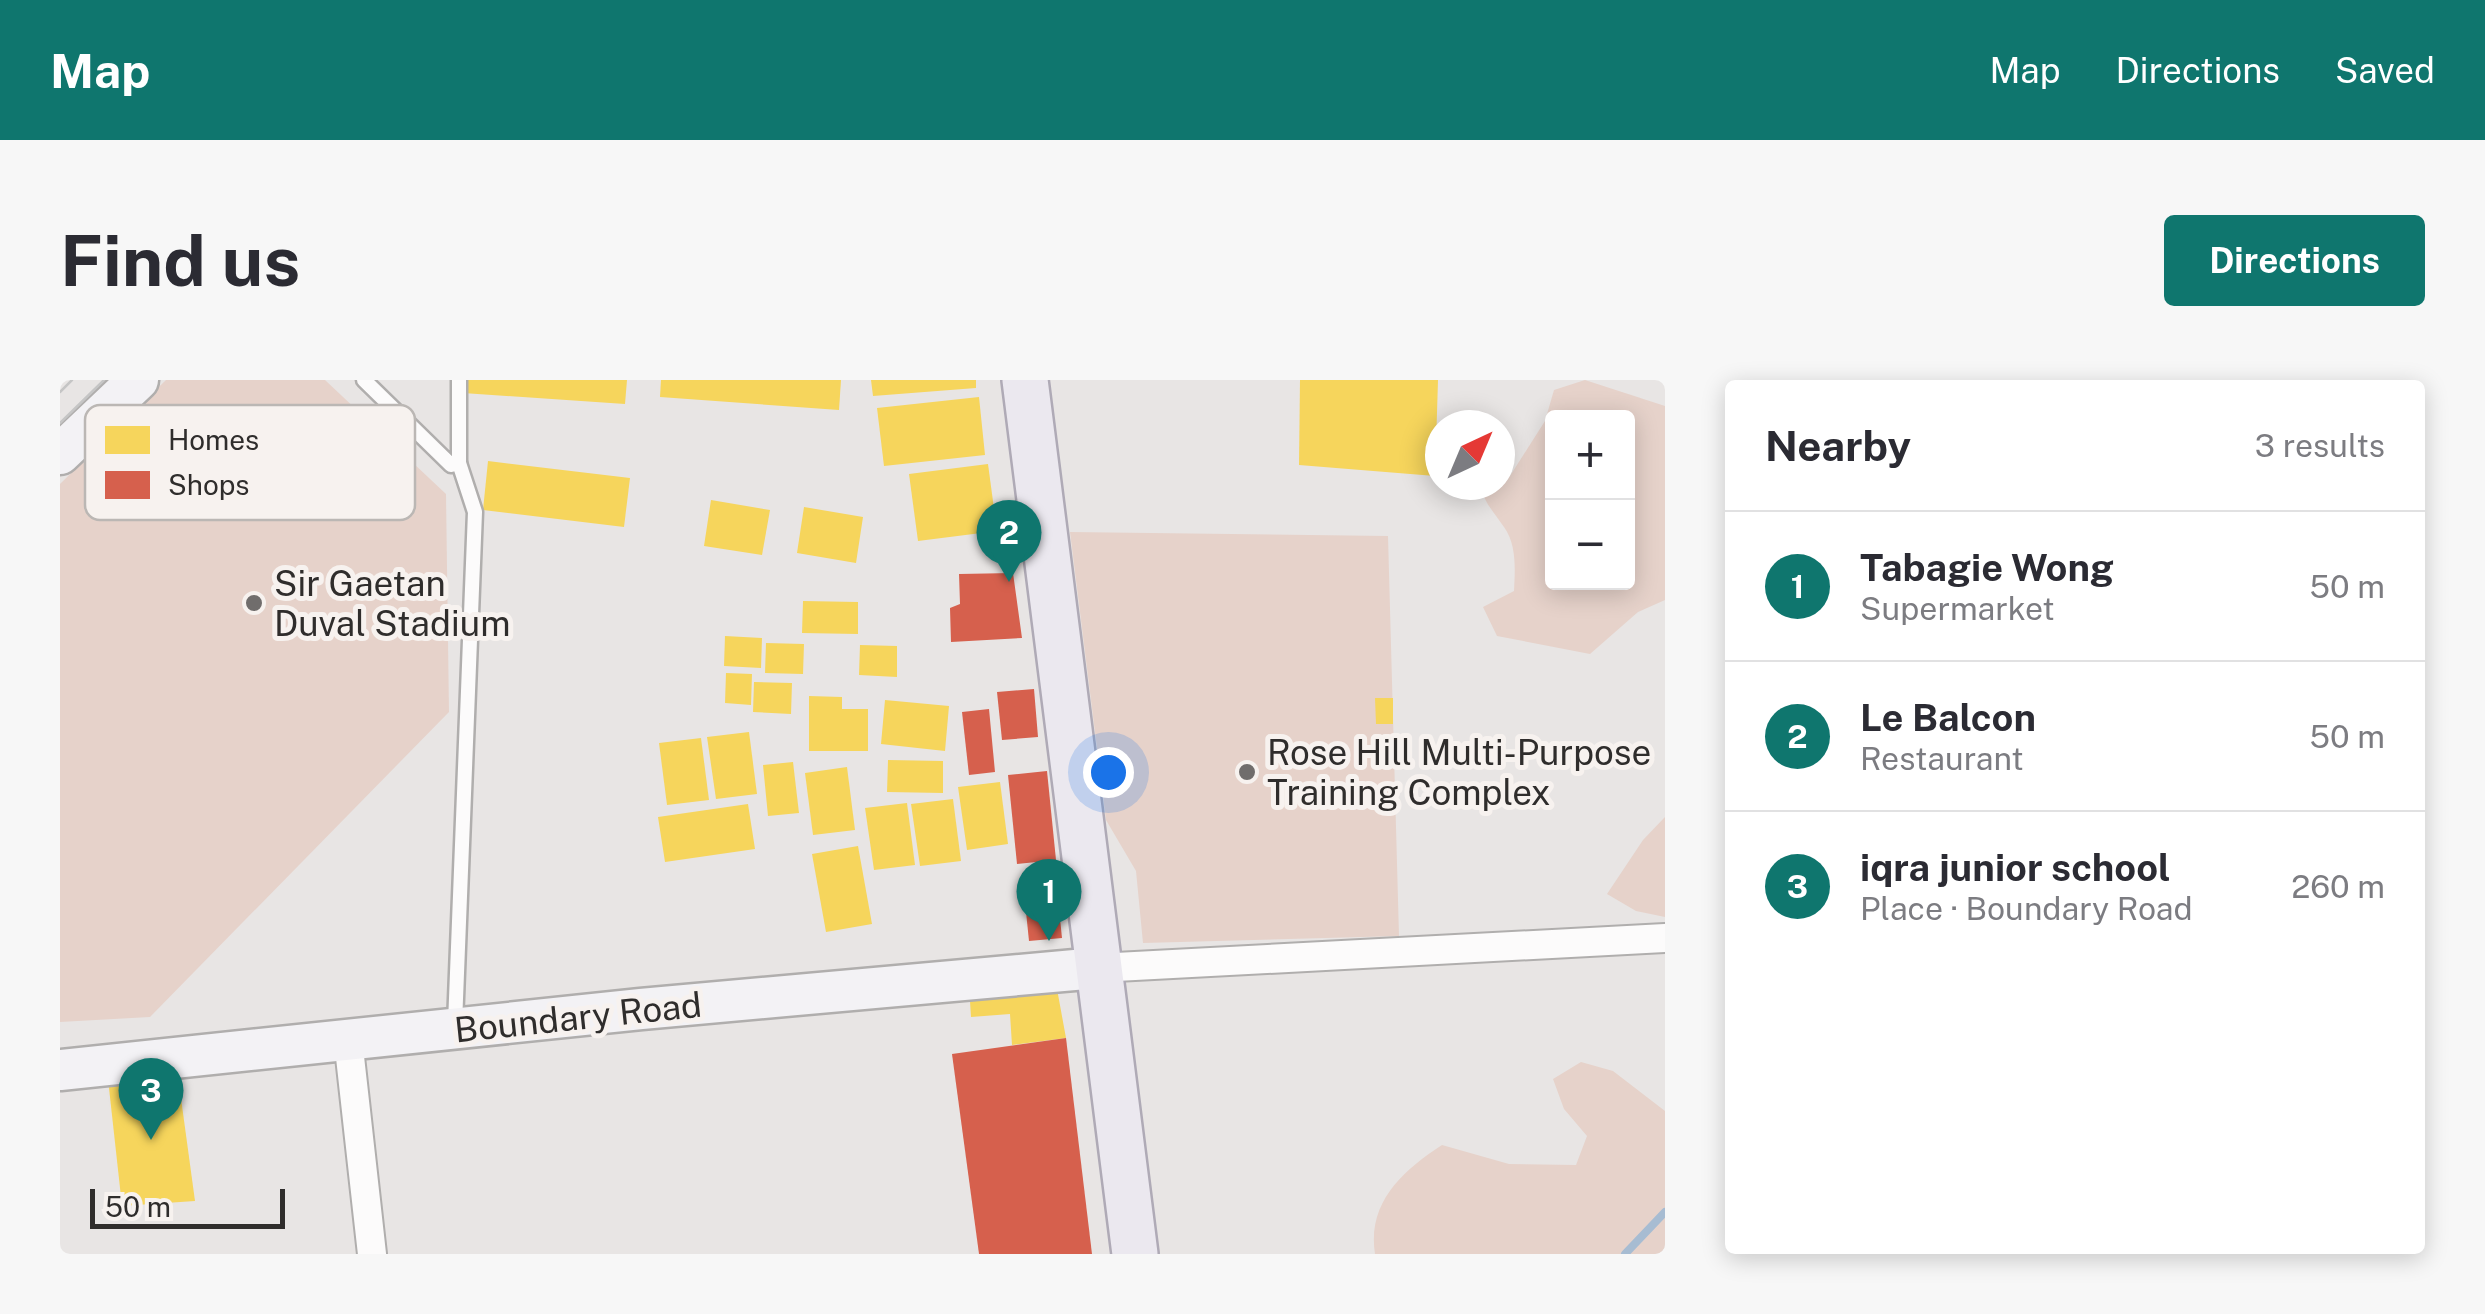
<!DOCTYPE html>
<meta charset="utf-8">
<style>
:root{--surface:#fff;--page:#f7f7f7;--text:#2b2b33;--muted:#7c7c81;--line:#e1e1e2;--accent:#0f766e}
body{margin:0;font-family:"Public Sans",sans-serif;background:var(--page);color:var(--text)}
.controls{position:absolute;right:30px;top:30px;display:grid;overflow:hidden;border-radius:10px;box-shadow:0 5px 25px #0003}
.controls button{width:90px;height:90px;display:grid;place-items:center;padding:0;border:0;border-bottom:2px solid var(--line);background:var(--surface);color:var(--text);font:50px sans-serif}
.compass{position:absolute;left:1365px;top:30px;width:90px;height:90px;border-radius:50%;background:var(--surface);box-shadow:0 5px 25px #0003;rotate:44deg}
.scale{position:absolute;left:30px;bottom:25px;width:195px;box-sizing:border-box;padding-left:10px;border:5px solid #2f2d2c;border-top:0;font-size:28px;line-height:35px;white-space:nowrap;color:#2f2d2c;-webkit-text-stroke:8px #f7f2ef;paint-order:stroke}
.you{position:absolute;left:1048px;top:392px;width:35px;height:35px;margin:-25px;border:8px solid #fff;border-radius:50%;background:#1a73e8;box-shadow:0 0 0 15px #1a73e833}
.badge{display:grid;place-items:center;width:65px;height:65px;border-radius:50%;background:var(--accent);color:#fff;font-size:32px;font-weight:700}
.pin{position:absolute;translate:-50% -82px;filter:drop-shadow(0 2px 5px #0008)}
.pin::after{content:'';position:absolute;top:52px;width:35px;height:30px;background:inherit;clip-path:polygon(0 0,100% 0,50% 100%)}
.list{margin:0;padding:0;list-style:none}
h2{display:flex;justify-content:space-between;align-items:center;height:130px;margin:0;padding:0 40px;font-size:42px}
h2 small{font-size:32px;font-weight:400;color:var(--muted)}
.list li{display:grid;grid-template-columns:65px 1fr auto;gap:30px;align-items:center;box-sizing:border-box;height:150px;padding:0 40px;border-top:2px solid var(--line)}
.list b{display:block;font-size:38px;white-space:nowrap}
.list p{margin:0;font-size:32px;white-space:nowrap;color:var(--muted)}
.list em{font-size:32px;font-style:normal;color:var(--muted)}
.map{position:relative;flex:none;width:1605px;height:874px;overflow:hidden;border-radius:10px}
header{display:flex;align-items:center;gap:60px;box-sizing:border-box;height:140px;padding:0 50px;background:var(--accent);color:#fff}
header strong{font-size:48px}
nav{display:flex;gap:55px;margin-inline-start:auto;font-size:35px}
.intro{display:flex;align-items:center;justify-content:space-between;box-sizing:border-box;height:240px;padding:0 60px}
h1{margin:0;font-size:70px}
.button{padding:25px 45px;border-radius:10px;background:var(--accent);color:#fff;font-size:35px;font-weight:700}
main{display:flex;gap:60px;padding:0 60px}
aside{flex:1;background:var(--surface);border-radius:10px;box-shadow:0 5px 25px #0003}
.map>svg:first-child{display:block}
.green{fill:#e6d2ca;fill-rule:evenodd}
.homes{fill:#f6d55c}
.shops{fill:#d6604d}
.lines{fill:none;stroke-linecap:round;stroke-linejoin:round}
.stream{stroke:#a7bcd2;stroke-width:8}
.lane-casing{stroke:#b0aead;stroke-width:19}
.street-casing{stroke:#b0aead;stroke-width:32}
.secondary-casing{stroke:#b0aead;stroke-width:45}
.primary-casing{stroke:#afaab6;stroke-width:50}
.lane{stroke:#fcfbfb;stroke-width:14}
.street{stroke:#fcfbfb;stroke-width:28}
.secondary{stroke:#f3f2f5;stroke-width:40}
.primary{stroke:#ebe8ef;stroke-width:45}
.tram{stroke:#c5c5c5;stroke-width:2.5}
.poi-dot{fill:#706d6c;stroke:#f7f2ef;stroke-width:4}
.labels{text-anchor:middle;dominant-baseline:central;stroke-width:10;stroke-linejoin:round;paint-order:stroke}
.poi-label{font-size:35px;fill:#2f2d2c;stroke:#f7f2ef;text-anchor:start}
.street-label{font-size:35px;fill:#2f2d2c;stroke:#f7f2ef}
.key{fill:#f7f2ef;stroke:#bbb7b4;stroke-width:2.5}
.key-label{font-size:28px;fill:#2f2d2c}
</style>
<header>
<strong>Map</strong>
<nav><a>Map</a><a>Directions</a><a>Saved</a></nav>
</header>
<div class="intro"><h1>Find us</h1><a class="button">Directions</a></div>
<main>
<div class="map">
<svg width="1605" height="874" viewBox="0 0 1605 874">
<rect width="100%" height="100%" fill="#e8e5e4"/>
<g class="green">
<path d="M106 0H265L386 114 389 332 90 637 0 642V104Z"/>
<path d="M1525 0 1605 26V220L1578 232 1530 274 1437 256 1423 227 1454 211C1455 190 1457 165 1444 147 1433 131 1425 124 1420 105H1440V96H1450L1485 41 1494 10ZM1492 38H1568V202H1492Z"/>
<path d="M1010 152 1328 156 1339 556 1083 563 1076 491 1046 440Z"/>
<path d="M1605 437V537L1576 531 1547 514 1583 460Z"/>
<path d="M1521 682 1553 691 1605 731V874H1315C1307 823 1342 791 1382 765L1449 784 1516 785 1527 756 1504 729 1493 699Z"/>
</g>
<g class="homes">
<path d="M404 0H567L565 24 403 13Z"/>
<path d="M601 0H781L779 30 600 17Z"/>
<path d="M811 0H916V8L813 16Z"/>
<path d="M1240 0H1378L1375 96 1239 85Z"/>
<path d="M919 17 925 75 824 86 817 28Z"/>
<path d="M428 81 570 98 564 147 423 130Z"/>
<path d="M928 84 937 151 858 161 849 94Z"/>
<path d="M651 120 710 130 702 175 644 166Z"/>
<path d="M744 127 803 137 796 183 737 173Z"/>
<path d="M743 221 798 222V254L742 253Z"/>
<path d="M665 256 702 258 701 288 664 286Z"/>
<path d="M706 263 744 264 743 294 705 293Z"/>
<path d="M800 265 837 266V297L799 295Z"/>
<path d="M666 293 692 294 691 325 665 323Z"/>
<path d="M694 302 732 303 731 334 693 332Z"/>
<path d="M749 316 782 317V329H808V371H749Z"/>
<path d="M1315 318H1333V344H1316Z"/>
<path d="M825 320 889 326 885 371 821 364Z"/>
<path d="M689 352 697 414 656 419 647 357Z"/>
<path d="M641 358 649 420 607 425 599 363Z"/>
<path d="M828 380 883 381V413L827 412Z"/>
<path d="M733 382 739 433 708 436 703 385Z"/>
<path d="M787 387 795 450 753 455 745 393Z"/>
<path d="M940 402 948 464 907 470 898 407Z"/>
<path d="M893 419 901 481 860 486 851 424Z"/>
<path d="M847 423 855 485 814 490 805 428Z"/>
<path d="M688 424 695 469 605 482 598 437Z"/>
<path d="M798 466 812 544 766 552 752 474Z"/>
<path d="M995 598 1006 658 952 665 950 634 911 637 909 605Z"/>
<path d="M117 689 135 821 62 826 48 699Z"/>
</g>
<g class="shops">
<path d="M953 193 962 258 891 262 890 228 900 224 899 194Z"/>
<path d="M974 309 978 357 942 360 937 312Z"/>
<path d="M929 329 935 392 909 395 902 332Z"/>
<path d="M987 391 996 480 957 484 948 395Z"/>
<path d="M995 490 1002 558 969 561 962 493Z"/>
<path d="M1006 658 1032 874H919L892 674Z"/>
</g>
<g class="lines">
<path class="stream" d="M1565 874 1605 832"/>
<g class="lane-casing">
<g id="lane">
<path d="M304 0 391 85 399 83V0"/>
<path d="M395 644 415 132 399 83"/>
</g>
</g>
<g class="street-casing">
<g id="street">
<path d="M1037 588 1605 558"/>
<path d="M288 659 312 874"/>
</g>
</g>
<g class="secondary-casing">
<g id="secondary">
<path d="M0 74 78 0"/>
<path d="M0 690 581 629 1037 588"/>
</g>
</g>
<g class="primary-casing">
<path id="primary" d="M965 0 1075 874"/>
</g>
<use href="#lane" class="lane"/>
<use href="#street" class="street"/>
<use href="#secondary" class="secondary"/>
<use href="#primary" class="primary"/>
<g class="tram">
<path d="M0 12 12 0"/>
<path d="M0 43 44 0"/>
</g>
</g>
<g class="poi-dot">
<circle cx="194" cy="223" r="10"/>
<circle cx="1187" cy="392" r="10"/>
</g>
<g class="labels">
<g class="poi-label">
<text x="214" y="203">Sir Gaetan<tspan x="214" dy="40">Duval Stadium</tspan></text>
<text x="1207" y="372">Rose Hill Multi-Purpose<tspan x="1207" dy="40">Training Complex</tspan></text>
</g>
<g class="street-label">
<text transform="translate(518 637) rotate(-6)">Boundary Road</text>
</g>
</g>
<rect x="25" y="25" width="330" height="115" rx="15" class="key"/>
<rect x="45" y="46" width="45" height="28" fill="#f6d55c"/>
<rect x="45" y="91" width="45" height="28" fill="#d6604d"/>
<g class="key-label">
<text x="108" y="70">Homes</text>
<text x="108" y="115">Shops</text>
</g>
</svg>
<div class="controls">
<button>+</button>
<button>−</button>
</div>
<svg class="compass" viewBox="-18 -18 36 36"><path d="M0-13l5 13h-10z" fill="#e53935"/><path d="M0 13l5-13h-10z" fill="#7c7c81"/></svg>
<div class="scale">50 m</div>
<div class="you"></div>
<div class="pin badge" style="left:989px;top:561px">1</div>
<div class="pin badge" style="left:949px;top:202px">2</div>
<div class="pin badge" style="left:91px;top:760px">3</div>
</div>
<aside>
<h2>Nearby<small>3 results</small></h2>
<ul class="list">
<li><span class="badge">1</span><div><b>Tabagie Wong</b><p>Supermarket</p></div><em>50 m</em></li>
<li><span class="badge">2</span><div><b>Le Balcon</b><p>Restaurant</p></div><em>50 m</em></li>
<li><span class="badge">3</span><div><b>iqra junior school</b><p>Place · Boundary Road</p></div><em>260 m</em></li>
</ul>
</aside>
</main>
